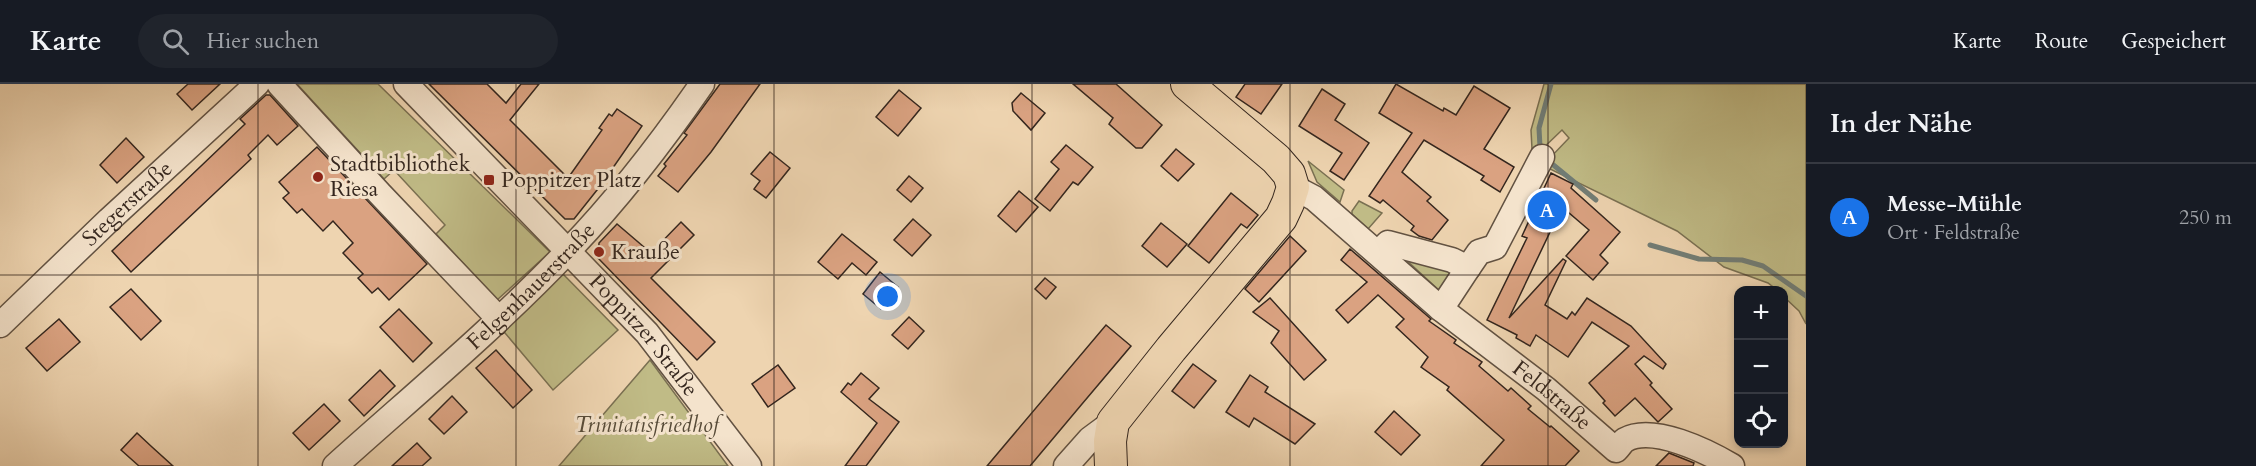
<!DOCTYPE html>
<html lang="de">
<meta charset="utf-8">
<style>
:root{--surface:#171b24;--page:#20242c;--text:#f1f3f6;--muted:#9ea1a6;--line:#363941;--accent:#1a73e8}
body{margin:0;font-family:Cardo,serif;background:var(--page);color:var(--text)}
.controls{position:absolute;right:18px;bottom:18px;display:grid;overflow:hidden;border-radius:12px;box-shadow:0 3px 9px #0003}
.controls button{width:54px;height:54px;display:grid;place-items:center;padding:0;border:0;border-bottom:2px solid var(--line);background:var(--surface);color:var(--text);font:30px sans-serif}
.you{position:absolute;left:888px;top:213px;width:21px;height:21px;margin:-15px;border:4px solid #fff;border-radius:50%;background:#1a73e8;box-shadow:0 0 0 9px #1a73e833}
.badge{display:grid;place-items:center;width:39px;height:39px;border-radius:50%;background:var(--accent);color:#fff;font-size:20px;font-weight:700}
.pin{position:absolute;translate:-50% -50%;border:3px solid #fff;box-shadow:0 2px 6px #0006}
.list{margin:0;padding:0;list-style:none}
h2{display:flex;justify-content:space-between;align-items:center;height:78px;margin:0;padding:0 24px;font-size:26px}
h2 small{font-size:20px;font-weight:400;color:var(--muted)}
.list li{display:grid;grid-template-columns:39px 1fr auto;gap:18px;align-items:center;box-sizing:border-box;height:108px;padding:0 24px;border-top:2px solid var(--line)}
.list b{display:block;font-size:22px;white-space:nowrap}
.list p{margin:0;font-size:20px;white-space:nowrap;color:var(--muted)}
.list em{font-size:20px;font-style:normal;color:var(--muted)}
.icon{flex:none;width:33px;height:33px;fill:none;stroke:currentColor;stroke-width:2;stroke-linecap:round;stroke-linejoin:round}
.map{position:relative;flex:none;width:1806px;height:382px;overflow:hidden}
header{display:flex;align-items:center;gap:36px;box-sizing:border-box;height:84px;padding:0 30px;background:var(--surface);border-bottom:2px solid var(--line)}
header strong{font-size:28px}
nav{display:flex;gap:33px;margin-inline-start:auto;font-size:21px}
.search{width:420px;height:54px;background:var(--page);display:flex;align-items:center;gap:15px;box-sizing:border-box;padding:0 21px;border-radius:33px;color:var(--muted);font-size:22px}
main{display:flex}
aside{flex:1;background:var(--surface)}
.map>svg:first-child{display:block}
.green{fill:#c0bb86;stroke:#7a7052;stroke-width:1.5}
.lines{fill:none;stroke-linecap:round;stroke-linejoin:round}
.stream{stroke:#717d76;stroke-width:5}
.building{fill:#daa281;stroke:#34261e;stroke-width:1.5}
.minor-casing{stroke:#625242;stroke-width:27}
.major-casing{stroke:#34261e;stroke-width:34}
.minor{stroke:#f4e3cc;stroke-width:24}
.major{stroke:#eed4b0;stroke-width:32}
.grid{fill:none;stroke:#34261e;stroke-width:1.5;stroke-opacity:0.55}
.poi-dot{fill:#8f2418;stroke:#f4e3cc;stroke-width:2}
.labels{text-anchor:middle;dominant-baseline:central;stroke-width:6;stroke-linejoin:round;paint-order:stroke}
.poi-label{font-size:22px;fill:#34261e;stroke:#f4e3cc;text-anchor:start}
.street-label{font-size:22px;fill:#34261e;stroke:#f4e3cc}
.park-label{font-size:22px;font-style:italic;fill:#574b38;stroke:#f4e3cc}
</style>
<header>
<strong>Karte</strong>
<div class="search"><svg class="icon" aria-label="search" viewBox="0 0 24 24"><circle cx="10" cy="10" r="6"/><path d="M15 15l6 6"/></svg>Hier suchen</div>
<nav><a>Karte</a><a>Route</a><a>Gespeichert</a></nav>
</header>
<main>
<div class="map">
<svg width="1806" height="382" viewBox="0 0 1806 382">
<rect width="100%" height="100%" fill="#eed4b0"/>
<filter id="stains"><feTurbulence type="fractalNoise" baseFrequency=".00333" numOctaves="4"/><feColorMatrix values="0 0 0 0 .2 0 0 0 0 .09 0 0 0 0 .02 0 0 0 .5 -.17"/></filter>
<radialGradient id="worn" r=".72"><stop offset=".6" stop-color="#630" stop-opacity="0"/><stop offset="1" stop-color="#630" stop-opacity=".3"/></radialGradient>
<g class="green">
<path d="M297 0H378L550 168 497 216 436 150 445 141 394 86 384 95Z"/>
<path d="M1544 0H1806V240L1799 227 1784 213V207L1777 206 1768 199 1724 183 1677 147 1550 85 1546 78 1569 54 1562 46 1539 68 1532 65 1531 46Z"/>
<path d="M1308 77 1344 106 1340 118 1317 98Z"/>
<path d="M1359 117 1382 129 1368 145 1352 130V127Z"/>
<path d="M1403 173 1446 185 1453 193 1442 209Z"/>
<path d="M562 189 618 246 553 306 500 243Z"/>
<path d="M650 276 728 382H559Z"/>
</g>
<g class="lines">
<g class="stream">
<path d="M1540 63 1539 44 1551 0"/>
<path d="M1551 79 1596 116"/>
<path d="M1650 161 1699 175 1742 176 1763 182 1806 212"/>
</g>
</g>
<g class="building">
<path d="M188 0H220L192 26 177 10Z"/>
<path d="M429 0H487L506 19 521 0H539L510 36 568 94 602 46 599 44 609 30 612 32 617 25 642 42 601 101 574 135H565Z"/>
<path d="M720 0H760L711 68 678 108 658 92 666 82 664 80 687 51 684 49Z"/>
<path d="M1073 0H1116L1162 41 1142 64H1136L1109 40 1113 34Z"/>
<path d="M1245 0H1282L1261 30 1236 13Z"/>
<path d="M1396 0 1443 27 1444 24 1456 31 1474 2 1510 24 1484 65 1514 83 1500 108 1481 96 1484 92 1424 56 1402 88 1431 113 1427 117 1448 136 1432 156 1419 152 1411 146 1414 142 1383 116 1380 119 1369 112 1412 49 1379 29Z"/>
<path d="M1322 5 1345 20 1335 36 1369 59 1344 96 1330 87 1342 69 1299 42Z"/>
<path d="M899 6 921 24 898 52 876 33Z"/>
<path d="M1021 9 1045 29 1031 46 1013 27 1012 19Z"/>
<path d="M266 11H270L298 42 277 61 268 51 248 71 251 75 131 188 112 167 245 40 240 35Z"/>
<path d="M126 54 144 73 117 99 100 81Z"/>
<path d="M1066 61 1093 83 1078 101 1073 98 1050 127 1035 115 1059 85 1051 78Z"/>
<path d="M317 63 427 180 389 216 378 204 372 209 358 194 363 190 343 169 353 159 333 137 323 147 302 125 297 129 283 114 289 109 279 98Z"/>
<path d="M1176 65 1194 80 1178 97 1161 82Z"/>
<path d="M770 68 790 84 766 114 754 105 760 97 751 90Z"/>
<path d="M1551 89 1573 100 1571 104 1620 148 1600 171 1608 179 1593 196 1566 172 1589 146 1562 123 1509 234 1563 175 1566 177 1545 221 1567 235 1572 228 1575 231 1587 214 1631 242 1666 280 1663 285 1644 272 1635 280 1652 299 1650 301 1672 325 1658 338 1635 314 1615 332 1603 319 1605 317 1589 299 1629 262 1592 238 1568 273 1536 251 1530 262 1516 254 1517 251 1487 236 1527 154 1522 152Z"/>
<path d="M909 92 923 104 911 118 897 106Z"/>
<path d="M1019 107 1038 123 1016 148 998 132Z"/>
<path d="M1231 109 1258 131 1247 144 1241 140 1209 179 1188 162Z"/>
<path d="M913 135 931 151 912 172 894 156Z"/>
<path d="M681 138 694 151 651 194 715 258 697 276 598 174 599 159 617 140 651 169Z"/>
<path d="M1161 139 1187 160 1167 183 1142 162Z"/>
<path d="M842 150 877 178 866 191 852 179 838 195 818 178Z"/>
<path d="M1290 152 1306 167 1259 218 1245 205Z"/>
<path d="M1350 165 1431 235 1429 237 1456 256 1454 259 1482 278 1479 282 1508 307 1511 304 1531 322 1528 325 1550 343 1551 342 1579 367 1565 382H1481L1504 356 1447 306 1449 303 1421 283 1428 273 1396 243 1404 235 1378 211 1348 239 1336 226 1367 198 1341 176Z"/>
<path d="M880 188 898 203 881 225 863 210Z"/>
<path d="M1045 194 1056 203 1046 215 1035 205Z"/>
<path d="M131 205 161 237 141 256 110 223Z"/>
<path d="M1270 214 1326 276 1304 296 1271 259 1279 247 1253 228Z"/>
<path d="M399 225 432 259 413 278 380 243Z"/>
<path d="M909 233 924 247 908 265 892 251Z"/>
<path d="M59 235 80 258 47 287 26 264Z"/>
<path d="M1106 241 1131 262 1082 320 1030 382H987Z"/>
<path d="M496 266 532 306 513 324 476 284Z"/>
<path d="M1193 280 1216 297 1194 324 1172 307Z"/>
<path d="M778 281 795 304 768 323 752 300Z"/>
<path d="M380 286 395 302 364 332 349 316Z"/>
<path d="M861 289 879 304 869 315 899 338 866 382H845L877 339 841 308 848 299 851 301Z"/>
<path d="M1250 291 1268 303 1265 308 1315 340 1295 360 1254 334 1249 343 1226 328Z"/>
<path d="M452 312 467 328 444 350 429 335Z"/>
<path d="M324 320 340 337 309 366 293 349Z"/>
<path d="M1394 327 1420 351 1401 371 1375 348Z"/>
<path d="M137 349 152 363 173 382H139L121 366Z"/>
<path d="M417 359 431 374 422 382H392Z"/>
<path d="M1669 369 1694 379 1693 382H1656Z"/>
</g>
<g class="lines">
<g class="minor-casing">
<g id="minor">
<path d="M279 0 380 110 499 235"/>
<path id="s1" d="M406 0 647 249 749 382"/>
<path id="s2" d="M1293 103 1314 114 1441 225 1546 305 1616 366C1619 363 1622 358 1625 356 1653 340 1708 368 1732 382"/>
<path d="M1378 169 1388 159 1452 176 1468 184 1479 168 1495 163 1542 73"/>
<path d="M1441 225 1468 184"/>
<path id="s3" d="M0 241 109 136 257 0"/>
<path id="s4" d="M335 382C414 311 496 243 569 166 618 115 662 58 702 0"/>
<path d="M1066 382 1090 355 1113 338"/>
</g>
</g>
<g class="major-casing">
<path id="major" d="M1111 382 1110 357 1113 338 1171 265 1281 134 1288 119 1293 103 1289 90 1276 75 1187 0"/>
</g>
<use href="#minor" class="minor"/>
<use href="#major" class="major"/>
</g>
<path class="grid" d="M258 0V382M516 0V382M774 0V382M1032 0V382M1290 0V382M1548 0V382M0 191H1806"/>
<g class="poi-dot">
<circle cx="318" cy="93" r="6"/>
<rect x="483" y="90" width="12" height="12" rx="3"/>
<circle cx="599" cy="168" r="6"/>
</g>
<g class="labels">
<g class="poi-label">
<text x="330" y="80">Stadtbibliothek<tspan x="330" dy="25">Riesa</tspan></text>
<text x="501" y="96">Poppitzer Platz</text>
<text x="611" y="168">Krauße</text>
</g>
<g class="street-label">
<text stroke="none"><textPath href="#s3" startOffset="176">Stegerstraße</textPath></text>
<text stroke="none"><textPath href="#s4" startOffset="266">Felgenhauerstraße</textPath></text>
<text stroke="none"><textPath href="#s1" startOffset="346">Poppitzer Straße</textPath></text>
<text stroke="none"><textPath href="#s2" startOffset="333">Feldstraße</textPath></text>
</g>
<g class="park-label">
<text x="647" y="341">Trinitatisfriedhof</text>
</g>
</g>
<rect width="100%" height="100%" filter="url(#stains)"/>
<rect width="100%" height="100%" fill="url(#worn)"/>
</svg>
<div class="controls">
<button>+</button>
<button>−</button>
<button><svg class="icon" aria-label="locate" viewBox="0 0 24 24"><circle cx="12" cy="12" r="6"/><path d="M12 2v4M12 18v4M2 12h4M18 12h4"/></svg></button>
</div>
<div class="you"></div>
<div class="pin badge" style="left:1547px;top:126px">A</div>
</div>
<aside>
<h2>In der Nähe<small></small></h2>
<ul class="list">
<li><span class="badge">A</span><div><b>Messe-Mühle</b><p>Ort · Feldstraße</p></div><em>250 m</em></li>
</ul>
</aside>
</main>
